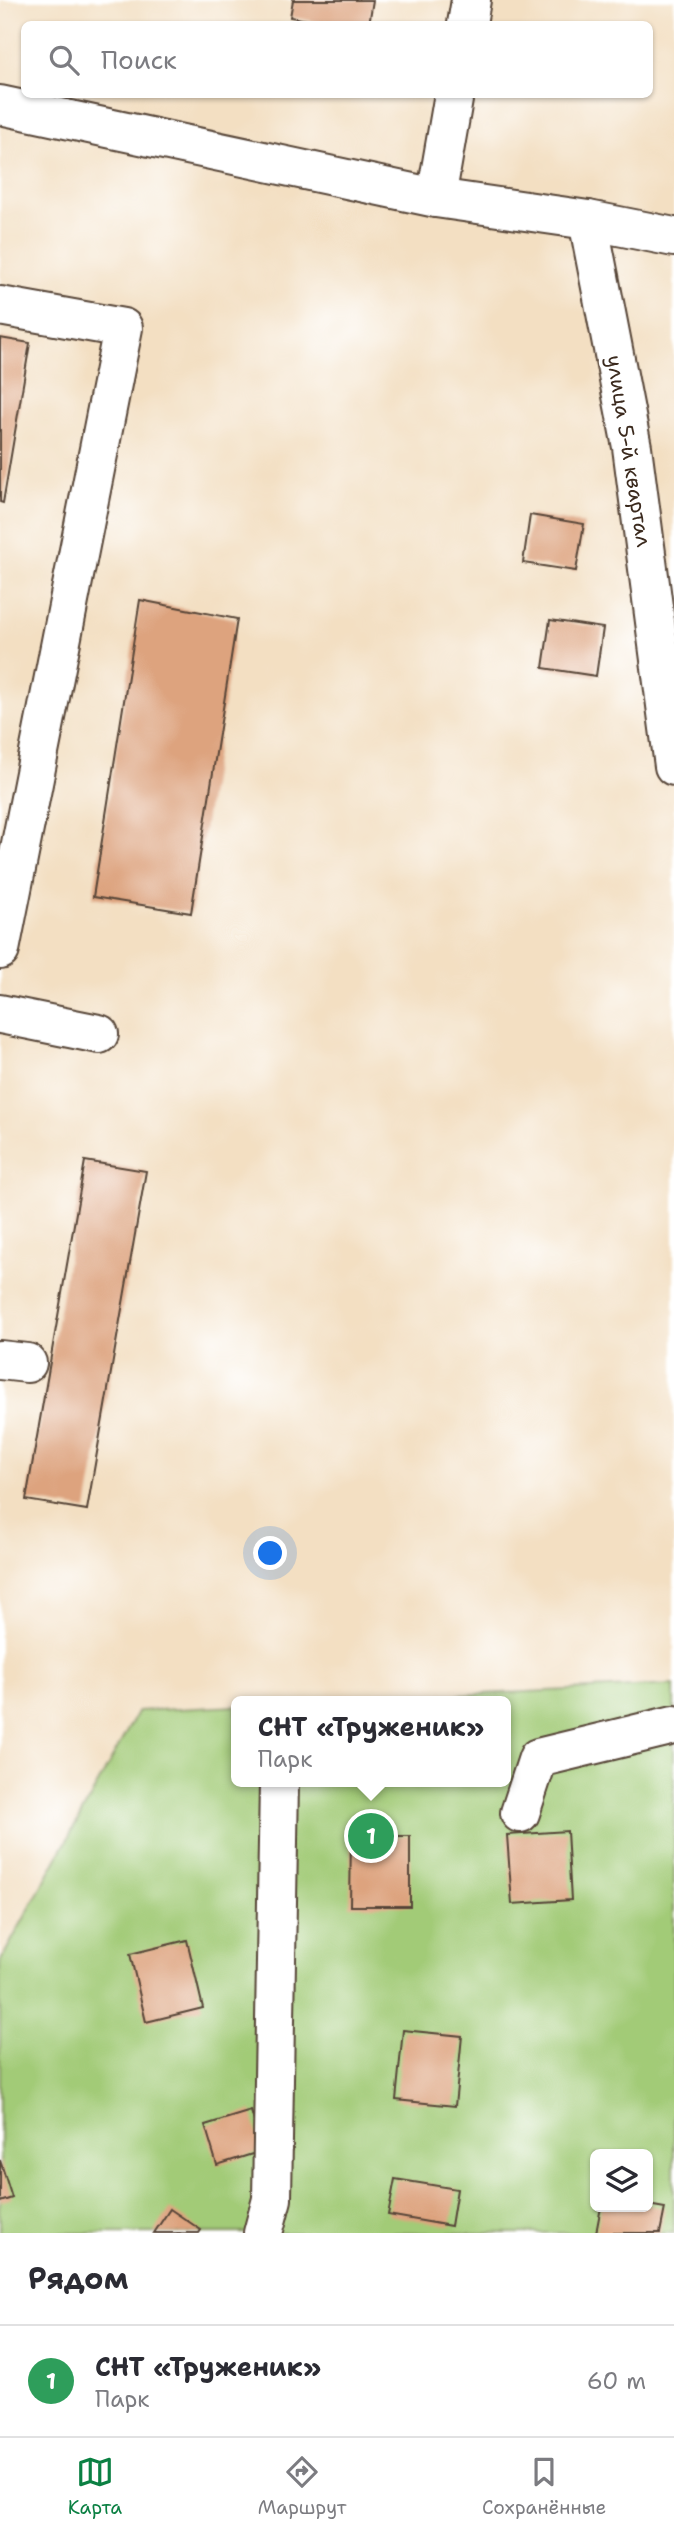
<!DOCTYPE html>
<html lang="ru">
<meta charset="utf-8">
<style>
:root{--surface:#fff;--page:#f7f7f7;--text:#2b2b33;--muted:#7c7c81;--line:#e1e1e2;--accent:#0b8043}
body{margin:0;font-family:"Shantell Sans",sans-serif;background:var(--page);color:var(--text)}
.controls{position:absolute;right:21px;bottom:21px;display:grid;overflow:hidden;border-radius:10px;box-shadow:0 2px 5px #0004}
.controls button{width:63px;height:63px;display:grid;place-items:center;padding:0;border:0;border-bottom:2px solid var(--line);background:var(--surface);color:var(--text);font:35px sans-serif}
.you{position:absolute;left:271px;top:1554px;width:24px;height:24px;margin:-18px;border:5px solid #fff;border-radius:50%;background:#1a73e8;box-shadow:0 0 0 10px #1a73e833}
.badge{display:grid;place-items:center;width:46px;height:46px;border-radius:50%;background:var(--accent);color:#fff;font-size:23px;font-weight:700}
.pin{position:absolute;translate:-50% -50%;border:4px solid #fff;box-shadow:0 2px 7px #0006}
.popup{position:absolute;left:231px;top:1696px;width:280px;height:91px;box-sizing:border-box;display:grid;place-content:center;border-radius:10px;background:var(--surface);filter:drop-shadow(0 2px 5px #0005);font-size:23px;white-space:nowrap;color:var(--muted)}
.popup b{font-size:26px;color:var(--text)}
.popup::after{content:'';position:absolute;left:50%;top:100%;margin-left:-14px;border:14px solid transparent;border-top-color:var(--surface)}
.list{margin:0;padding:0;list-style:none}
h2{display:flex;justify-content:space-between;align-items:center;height:91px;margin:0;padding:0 28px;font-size:30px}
h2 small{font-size:23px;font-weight:400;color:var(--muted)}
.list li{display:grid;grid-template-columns:46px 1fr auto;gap:21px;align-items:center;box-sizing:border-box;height:112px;padding:0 28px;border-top:2px solid var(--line)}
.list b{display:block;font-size:26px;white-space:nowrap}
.list p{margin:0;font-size:23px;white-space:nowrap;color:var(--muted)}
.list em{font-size:23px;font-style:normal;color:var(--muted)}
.icon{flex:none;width:38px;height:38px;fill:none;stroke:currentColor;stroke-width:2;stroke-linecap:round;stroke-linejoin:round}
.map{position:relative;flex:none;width:674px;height:2233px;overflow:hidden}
.search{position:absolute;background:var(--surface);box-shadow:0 2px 5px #0004;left:21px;right:21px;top:21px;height:77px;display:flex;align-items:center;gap:18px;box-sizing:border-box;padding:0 24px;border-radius:10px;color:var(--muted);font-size:26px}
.sheet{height:203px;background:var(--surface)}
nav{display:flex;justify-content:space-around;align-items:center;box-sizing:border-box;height:98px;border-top:2px solid var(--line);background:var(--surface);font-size:19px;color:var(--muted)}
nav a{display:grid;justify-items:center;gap:4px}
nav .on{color:var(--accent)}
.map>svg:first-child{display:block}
.green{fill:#a2cb77;stroke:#6e7a4a;stroke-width:2;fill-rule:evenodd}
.building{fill:#dda37e}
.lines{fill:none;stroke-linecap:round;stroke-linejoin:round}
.minor-casing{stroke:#574537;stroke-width:42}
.minor{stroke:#fff;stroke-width:38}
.labels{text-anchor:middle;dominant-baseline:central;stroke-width:7;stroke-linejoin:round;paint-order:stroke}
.street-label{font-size:21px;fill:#3b2a1e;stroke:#fff}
</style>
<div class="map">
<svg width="674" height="2233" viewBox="0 0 674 2233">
<rect width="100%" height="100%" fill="#fff"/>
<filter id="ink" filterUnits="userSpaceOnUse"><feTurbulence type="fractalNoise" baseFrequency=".0143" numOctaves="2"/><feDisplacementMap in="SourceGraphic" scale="14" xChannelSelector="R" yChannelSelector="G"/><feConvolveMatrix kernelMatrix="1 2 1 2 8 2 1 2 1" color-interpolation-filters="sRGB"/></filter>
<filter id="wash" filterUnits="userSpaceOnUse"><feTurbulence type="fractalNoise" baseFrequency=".00686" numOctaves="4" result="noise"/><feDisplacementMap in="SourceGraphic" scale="28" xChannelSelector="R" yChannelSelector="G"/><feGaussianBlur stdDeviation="1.57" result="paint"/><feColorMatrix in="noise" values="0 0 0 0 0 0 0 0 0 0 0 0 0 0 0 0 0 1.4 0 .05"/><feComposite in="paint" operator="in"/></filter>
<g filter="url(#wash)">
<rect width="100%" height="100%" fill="#f3dfc2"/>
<path class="green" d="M674 1685V2233H0V1962L138 1711 236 1706V1782H506V1701H333ZM595 2154H648V2207H595Z"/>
<g id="blocks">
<g class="building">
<path d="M293 0H373L369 24H331L290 17Z"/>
<path d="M0 338 30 343 3 503 0 502Z"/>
<path d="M530 515 584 524 576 571 523 563Z"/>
<path d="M140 600 237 619 191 913 93 897Z"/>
<path d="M550 620 603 628 596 676 543 668Z"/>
<path d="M85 1161 146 1171 87 1510 26 1500Z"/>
<path d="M567 1831 571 1900 512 1904 507 1835Z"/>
<path d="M351 1836H410V1906H350Z"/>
<path d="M187 1940 203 2008 146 2022 130 1954Z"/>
<path d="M403 2030 462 2036 455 2106 396 2100Z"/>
<path d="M251 2111 262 2151 217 2165 205 2125Z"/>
<path d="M0 2160 12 2198 0 2202Z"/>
<path d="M395 2179 457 2189 451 2226 388 2215Z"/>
<path d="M648 2205 665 2208 660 2233H596L601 2207H648Z"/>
<path d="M170 2209 201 2230 199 2233H154Z"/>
</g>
</g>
</g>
<g filter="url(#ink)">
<use href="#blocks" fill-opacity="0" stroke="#574537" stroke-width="2"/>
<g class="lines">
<g class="minor-casing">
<g id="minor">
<path d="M467 24 471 0"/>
<path d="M0 105 436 198 588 220 674 237"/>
<path d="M436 198 454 94"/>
<path d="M588 220 632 447 674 766"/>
<path d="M0 306 123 328 0 950"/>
<path d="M0 1014 99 1034"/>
<path d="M0 1360 27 1363"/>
<path d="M520 1813 538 1758 674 1725"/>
<path d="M263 2233 272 2199 279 1782"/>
</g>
</g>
<use href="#minor" class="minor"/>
</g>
</g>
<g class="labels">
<g class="street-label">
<text transform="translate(629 451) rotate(81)">улица 5-й квартал</text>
</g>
</g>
</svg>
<div class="controls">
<button><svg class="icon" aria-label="layers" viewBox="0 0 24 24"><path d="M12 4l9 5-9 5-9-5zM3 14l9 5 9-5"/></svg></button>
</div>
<div class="you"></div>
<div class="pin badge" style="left:371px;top:1836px;background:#2e9e5b">1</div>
<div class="popup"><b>СНТ «Труженик»</b>Парк</div>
<div class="search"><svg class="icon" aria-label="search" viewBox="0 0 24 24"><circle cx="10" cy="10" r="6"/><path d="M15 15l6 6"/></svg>Поиск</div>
</div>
<section class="sheet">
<h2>Рядом<small></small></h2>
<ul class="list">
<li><span class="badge" style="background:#2e9e5b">1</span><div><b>СНТ «Труженик»</b><p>Парк</p></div><em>60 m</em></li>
</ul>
</section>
<nav>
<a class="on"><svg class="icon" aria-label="map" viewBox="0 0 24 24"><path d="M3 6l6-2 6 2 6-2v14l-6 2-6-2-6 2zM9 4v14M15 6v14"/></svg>Карта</a>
<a><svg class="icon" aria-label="directions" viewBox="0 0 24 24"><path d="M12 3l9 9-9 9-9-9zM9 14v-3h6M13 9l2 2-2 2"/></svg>Маршрут</a>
<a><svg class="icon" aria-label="saved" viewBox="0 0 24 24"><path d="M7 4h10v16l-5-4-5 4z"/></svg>Сохранённые</a>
</nav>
